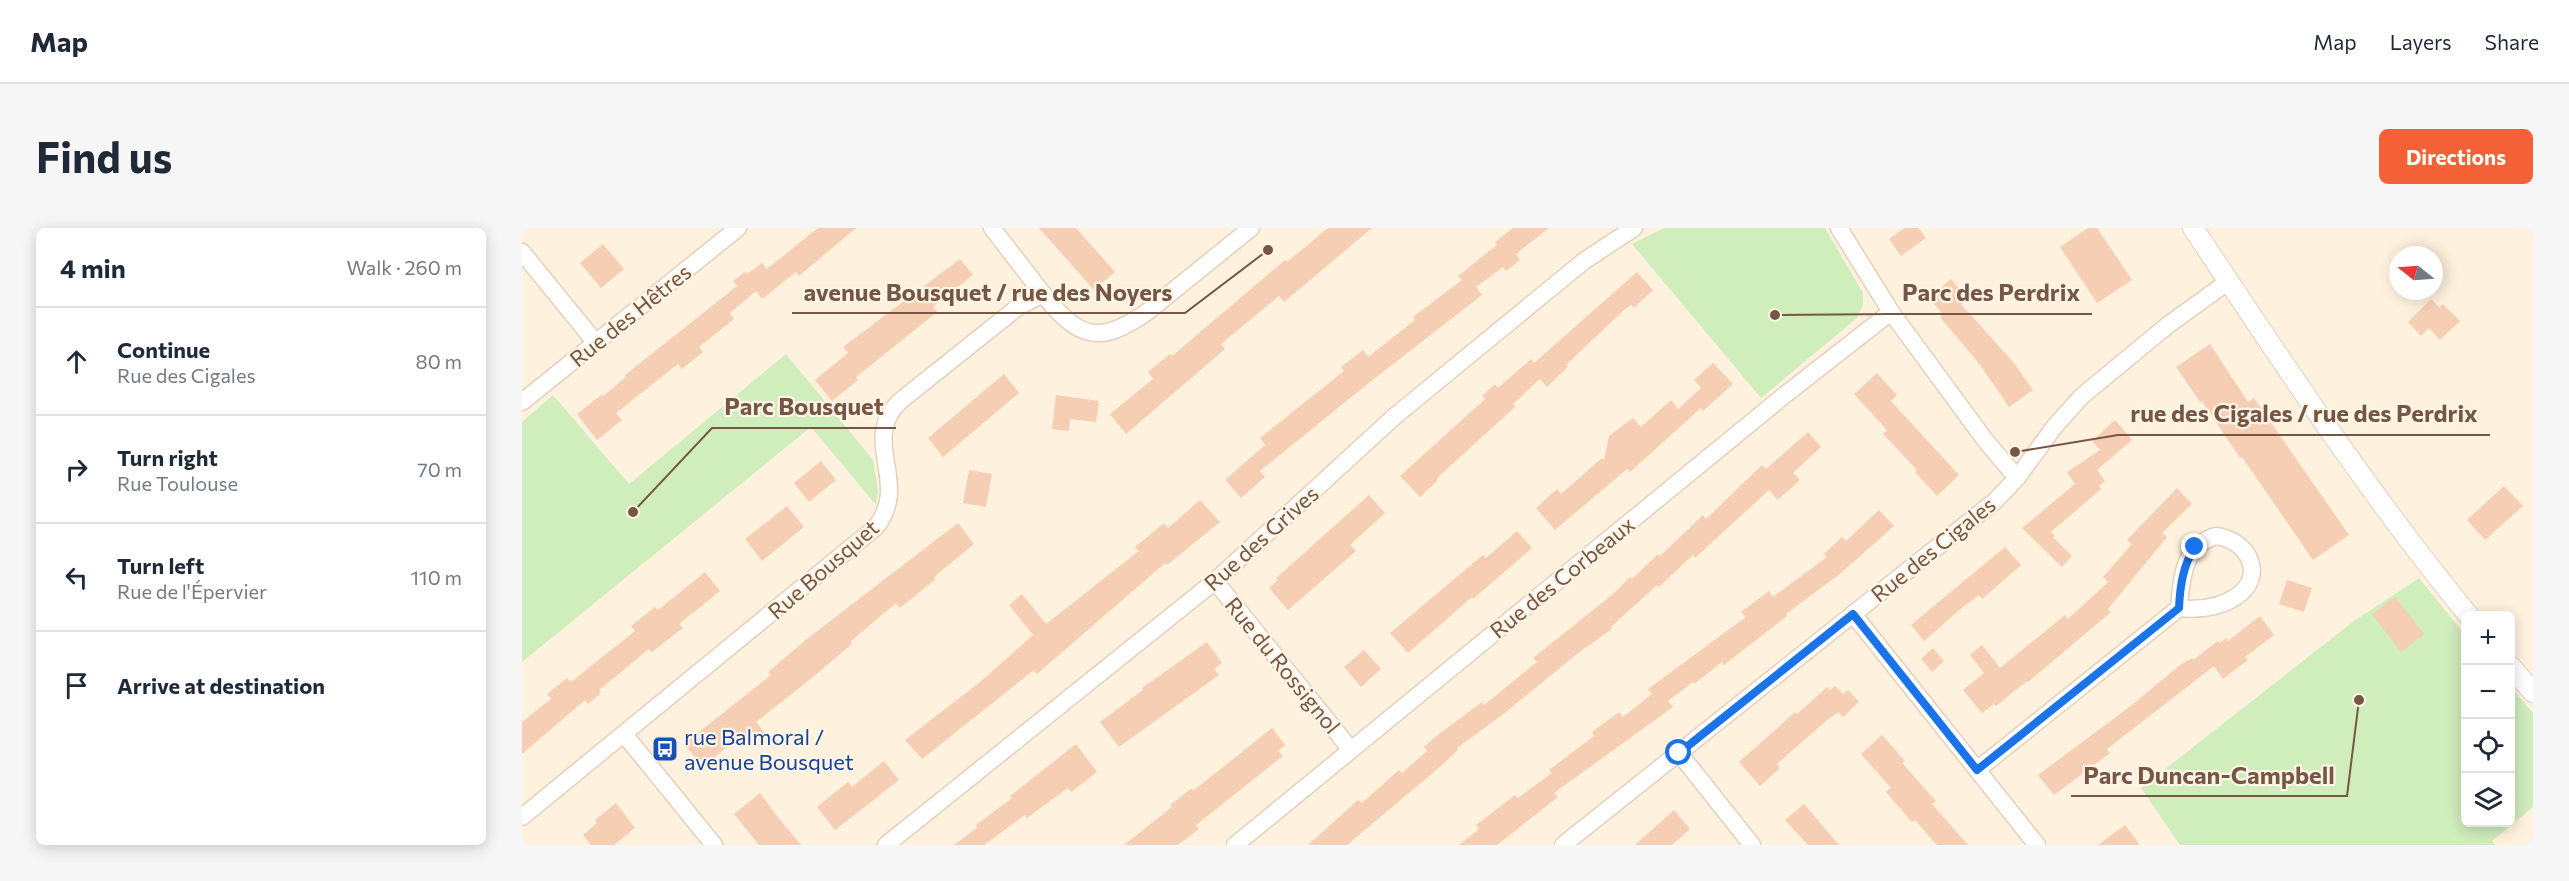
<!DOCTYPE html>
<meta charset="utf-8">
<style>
:root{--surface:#fff;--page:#f6f6f7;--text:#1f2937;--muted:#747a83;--line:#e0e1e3;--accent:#f56137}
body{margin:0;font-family:Commissioner,sans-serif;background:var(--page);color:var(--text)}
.controls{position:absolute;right:18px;bottom:18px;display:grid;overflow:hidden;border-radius:9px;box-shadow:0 3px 15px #0003}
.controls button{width:54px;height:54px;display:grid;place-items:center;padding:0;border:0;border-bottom:2px solid var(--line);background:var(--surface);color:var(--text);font:30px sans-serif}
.compass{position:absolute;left:1867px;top:18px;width:54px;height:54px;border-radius:50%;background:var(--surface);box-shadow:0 3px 15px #0003;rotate:287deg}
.stop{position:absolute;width:18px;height:18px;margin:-14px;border:4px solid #1a73e8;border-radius:50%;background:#fff}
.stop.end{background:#1a73e8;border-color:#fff;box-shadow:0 2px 6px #0008}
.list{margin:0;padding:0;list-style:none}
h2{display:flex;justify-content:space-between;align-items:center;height:78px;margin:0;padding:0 24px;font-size:26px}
h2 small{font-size:20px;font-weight:400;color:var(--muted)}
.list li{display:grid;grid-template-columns:39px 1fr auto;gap:18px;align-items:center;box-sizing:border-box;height:108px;padding:0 24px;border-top:2px solid var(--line)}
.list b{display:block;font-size:22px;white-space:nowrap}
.list p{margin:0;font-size:20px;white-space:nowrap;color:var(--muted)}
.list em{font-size:20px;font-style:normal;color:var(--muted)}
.icon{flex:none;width:33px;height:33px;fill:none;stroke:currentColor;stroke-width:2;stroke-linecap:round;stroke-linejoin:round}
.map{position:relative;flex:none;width:2011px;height:617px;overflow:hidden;border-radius:9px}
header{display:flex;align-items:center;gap:36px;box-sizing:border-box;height:84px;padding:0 30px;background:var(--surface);border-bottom:2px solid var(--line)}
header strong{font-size:28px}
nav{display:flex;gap:33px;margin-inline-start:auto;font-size:21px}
.intro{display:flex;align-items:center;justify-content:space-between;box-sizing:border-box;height:144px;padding:0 36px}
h1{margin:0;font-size:42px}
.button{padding:15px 27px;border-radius:9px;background:var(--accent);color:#fff;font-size:21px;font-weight:700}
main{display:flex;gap:36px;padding:0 36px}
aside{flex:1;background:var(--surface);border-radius:9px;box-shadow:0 3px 15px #0003}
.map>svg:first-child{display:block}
.green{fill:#d0edbc}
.building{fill:#f6ceb3}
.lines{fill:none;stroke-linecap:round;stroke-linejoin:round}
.minor-casing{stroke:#e5cfbd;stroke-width:19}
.tertiary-casing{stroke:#e5cfbd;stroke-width:22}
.minor{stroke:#fff;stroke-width:16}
.tertiary{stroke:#fff;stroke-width:20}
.route{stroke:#1a73e8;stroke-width:8}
.labels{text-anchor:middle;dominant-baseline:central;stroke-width:4.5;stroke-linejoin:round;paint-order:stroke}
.street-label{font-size:22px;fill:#765644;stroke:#fff5e6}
.transit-label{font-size:22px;fill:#164399;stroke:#fff5e6;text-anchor:start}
.leader{fill:none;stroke:#765644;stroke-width:2}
.callout-dot{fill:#765644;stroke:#fff5e6;stroke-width:2}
.callout-label{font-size:24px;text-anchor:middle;font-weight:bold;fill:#765644;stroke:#fff5e6;stroke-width:4.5;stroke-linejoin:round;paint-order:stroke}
</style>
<header>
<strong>Map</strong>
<nav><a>Map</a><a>Layers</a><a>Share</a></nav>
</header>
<div class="intro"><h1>Find us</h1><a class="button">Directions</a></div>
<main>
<aside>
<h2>4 min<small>Walk · 260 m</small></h2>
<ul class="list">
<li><svg class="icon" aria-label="ahead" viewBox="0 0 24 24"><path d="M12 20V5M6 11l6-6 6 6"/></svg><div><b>Continue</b><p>Rue des Cigales</p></div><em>80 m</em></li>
<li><svg class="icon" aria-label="right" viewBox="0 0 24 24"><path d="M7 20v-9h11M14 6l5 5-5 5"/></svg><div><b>Turn right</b><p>Rue Toulouse</p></div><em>70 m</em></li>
<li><svg class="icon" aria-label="left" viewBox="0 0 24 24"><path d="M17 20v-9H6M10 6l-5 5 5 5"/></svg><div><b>Turn left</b><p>Rue de l'Épervier</p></div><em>110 m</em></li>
<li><svg class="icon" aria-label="arrive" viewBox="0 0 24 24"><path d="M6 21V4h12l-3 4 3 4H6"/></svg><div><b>Arrive at destination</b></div></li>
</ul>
</aside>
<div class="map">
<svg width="2011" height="617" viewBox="0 0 2011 617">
<rect width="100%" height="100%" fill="#fef2de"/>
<g class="green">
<path d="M1142 0H1303L1341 65V77L1335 90 1239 170 1110 16Z"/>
<path d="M264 126 351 232 356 262 354 277 289 199 0 434V194L31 167 107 256Z"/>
<path d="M1897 350 1943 407 1944 594H1988L1989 459 2011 485V579L1970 613 1973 617H1658L1619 560 1832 393Z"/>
</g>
<g class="building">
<path d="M296 0H334L277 48 274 44 240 71 234 63 208 85 212 91 177 119 181 124 160 141 156 136 94 185 100 192 75 212 55 186 79 167 81 168 104 149 103 147 215 58 211 53 223 44 225 46 240 35 245 41Z"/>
<path d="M517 0H554L593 44 572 62Z"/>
<path d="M806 0H850L762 74 757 68 699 116 703 121 604 206 588 186 631 151 626 144 648 126 650 128 763 32 765 34Z"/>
<path d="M991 0H1027L994 26 998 32 984 43 981 39 954 59 960 67 848 154 738 243 743 249 719 270 703 252 743 217 738 210 822 143 819 139 841 122 846 129 893 92 891 89 940 52 936 48 975 17 973 14Z"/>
<path d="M1383 0H1396L1404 10 1379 28 1367 11Z"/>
<path d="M1566 0H1575L1610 52 1575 75 1538 19Z"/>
<path d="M81 16 102 41 79 60 58 35Z"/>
<path d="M438 31 451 47 411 79 415 84 334 149 336 152 310 173 293 152 326 125 321 119Z"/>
<path d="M1115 44 1131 62 1112 80 1109 77 1102 82 1044 137 1046 139 1025 159 1018 151 991 176 993 179 915 250 916 252 898 269 878 248 963 171 960 168 973 156 976 160 1009 131 1012 135Z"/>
<path d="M1429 51 1445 70 1439 76 1491 134 1511 162 1487 179 1459 138 1418 89 1421 86 1407 70Z"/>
<path d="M1909 71 1917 79 1921 76 1938 93 1918 112 1907 100 1899 108 1886 94Z"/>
<path d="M1688 116 1726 174 1732 170 1827 307 1791 332 1720 229 1718 230 1680 173 1678 174 1654 139Z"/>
<path d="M1191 135 1211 156 1181 183 1179 180 1108 244 1105 241 1033 302 1014 280 1035 261 1039 266 1080 230 1082 232 1087 208 1111 190 1119 199 1149 172 1156 181 1179 160 1172 152Z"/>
<path d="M1355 145 1375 167 1369 173 1437 247 1415 268 1393 244 1395 242 1361 206 1365 202 1332 166Z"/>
<path d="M482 146 497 165 421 229 406 210Z"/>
<path d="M534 167 577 173 574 194 548 191 547 203 530 201Z"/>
<path d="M1593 192 1610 212 1575 242 1583 253 1577 258 1579 261 1529 304 1533 308 1531 309 1550 328 1540 339 1500 300 1553 256 1545 244 1578 222 1570 213Z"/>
<path d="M1286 204 1299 219 1271 245 1278 252 1256 272 1247 262 1173 330 1171 327 1137 359 1135 357 1089 399 1090 401 1056 425 984 484 935 520 936 522 919 538 825 617H786L836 572 840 575 877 542 880 545 905 523 902 519 913 509 960 474 962 477 1015 434 1011 430 1090 367 1108 349 1110 351 1136 326 1138 328 1181 287 1184 291 1240 237 1244 241Z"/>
<path d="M299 233 314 252 287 274 272 255Z"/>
<path d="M447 242 470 246 464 279 441 275Z"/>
<path d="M1982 258 2001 278 1963 312 1945 292Z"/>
<path d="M1655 260 1670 276 1640 305 1645 309 1586 381 1589 384 1506 454 1505 453 1474 478 1472 476 1460 485 1441 462 1462 445 1448 427 1460 417 1478 440 1543 387 1546 391 1586 354 1581 349 1610 316 1605 312Z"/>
<path d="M847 267 863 285 828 317 834 323 766 382 747 360 756 352 754 350Z"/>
<path d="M678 272 698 294 645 337 643 335 515 446 512 442 400 531 383 512 458 454 511 407 487 377 500 366 524 396 617 323 613 319 642 295 646 300Z"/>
<path d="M265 278 282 299 240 333 223 311Z"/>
<path d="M1357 282 1372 298 1319 345 1264 386 1265 388 1202 437 1200 434 1172 456 1171 454 1146 473 1151 479 1032 565 1036 569 975 617H937L957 601 954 597 993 567 996 570 1030 545 1027 542 1072 508 1070 504 1097 484 1101 489 1130 466 1126 461 1224 389 1219 384 1247 363 1251 369 1305 329 1302 326 1320 309 1324 313Z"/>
<path d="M436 295 452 316 412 349 414 351 378 380 374 375 328 414 330 416 291 449 234 494 242 504 227 516 219 507 181 539 162 516 249 447 246 444 286 410Z"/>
<path d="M995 303 1010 320 951 371 950 369 886 425 868 405 961 327 964 330Z"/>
<path d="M1483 319 1499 337 1460 371 1457 367 1442 378 1402 413 1389 397Z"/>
<path d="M183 344 198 363 157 396 161 400 130 424 127 421 77 462 79 465 66 476 63 472 0 526V494L29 471 25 466 45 450 49 454 113 403 109 398 133 379 136 382Z"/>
<path d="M1765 352 1790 360 1782 384 1757 376Z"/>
<path d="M1873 369 1902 406 1879 424 1850 386Z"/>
<path d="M1738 388 1752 407 1723 429 1726 432 1701 451 1692 438 1585 521 1588 525 1532 567 1516 547 1610 477 1658 437 1670 430 1671 432 1696 413 1698 415 1704 410 1706 413Z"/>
<path d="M685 414 700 435 692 441 697 447 597 519 578 494 621 462 620 460Z"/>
<path d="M1411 420 1422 433 1410 444 1399 431Z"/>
<path d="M842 422 859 441 839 459 822 439Z"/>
<path d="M1313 458 1321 466 1326 462 1337 474 1321 489 1316 484 1304 493 1255 536 1258 540 1238 558 1217 534 1273 484 1275 486 1305 459 1308 462Z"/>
<path d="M750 500 763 517 756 523 761 528 674 597 677 601 656 617H602L650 579 648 577 670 560 671 563Z"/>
<path d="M1360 507 1383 533 1380 535 1414 573 1410 576 1446 617H1415L1393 592 1390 594 1364 564 1369 560 1339 526Z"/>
<path d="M554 516 575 544 549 564 546 560 505 590 503 587 462 617H432L455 600 454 597 490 570 488 568Z"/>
<path d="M362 533 377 552 313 602 295 579 326 554 330 559Z"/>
<path d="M238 565 255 588 279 617H237L212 586Z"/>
<path d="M94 575 113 600 92 617H69L61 607 75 595 73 592Z"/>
<path d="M1282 576 1317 617H1286L1263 592Z"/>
<path d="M1152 582 1168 601 1150 617H1113Z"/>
<path d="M1603 597 1618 617H1576Z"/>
</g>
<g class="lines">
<g class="minor-casing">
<g id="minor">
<path d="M470 0 521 66"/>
<path d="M1317 0 1369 84 1463 212 1495 250"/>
<path d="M0 24 74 115"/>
<path d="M0 174 216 0"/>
<path d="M1694 308C1727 312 1744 348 1715 368 1698 380 1677 382 1657 380 1659 350 1662 317 1694 308Z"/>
<path d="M693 353 829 522"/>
<path d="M1331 386 1515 617"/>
<path d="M102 506 192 617"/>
<path d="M1157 525 1230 617"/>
<path d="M1455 542 1657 380"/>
<path d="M0 589 354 299C389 255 338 213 377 174L496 79 521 66C556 110 577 118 625 84L729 0"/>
<path d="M364 617 693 353 873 188 1062 33 1112 0"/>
<path d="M713 617 1264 166 1369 84"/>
<path d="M1041 617 1473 273 1495 250 1533 198 1560 168 1646 97 1707 53"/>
</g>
</g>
<g class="tertiary-casing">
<g id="tertiary">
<path d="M1671 0C1759 132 1846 265 1947 388"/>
<path d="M1988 438 2011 464"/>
</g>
</g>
<use href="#minor" class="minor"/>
<use href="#tertiary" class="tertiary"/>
</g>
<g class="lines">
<path class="route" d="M1157 525 1331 386 1455 542 1657 380C1658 358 1661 337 1673 319"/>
</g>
<defs>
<g id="bus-square" transform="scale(1.35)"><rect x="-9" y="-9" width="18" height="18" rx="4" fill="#1a4fb4" stroke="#fff5e6"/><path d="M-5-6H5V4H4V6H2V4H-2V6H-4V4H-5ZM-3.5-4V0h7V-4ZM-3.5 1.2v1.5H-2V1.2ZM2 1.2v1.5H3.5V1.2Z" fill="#fff"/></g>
</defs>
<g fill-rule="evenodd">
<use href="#bus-square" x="143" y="521"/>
</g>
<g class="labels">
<g class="street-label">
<text transform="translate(108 87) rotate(-39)">Rue des Hêtres</text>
<text transform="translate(739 310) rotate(-42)">Rue des Grives</text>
<text transform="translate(1411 321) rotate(-39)">Rue des Cigales</text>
<text transform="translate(301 341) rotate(-41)">Rue Bousquet</text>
<text transform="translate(1040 349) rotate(-39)">Rue des Corbeaux</text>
<text transform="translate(761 437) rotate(51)">Rue du Rossignol</text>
</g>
<g class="transit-label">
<text x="162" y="508">rue Balmoral /<tspan x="162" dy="25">avenue Bousquet</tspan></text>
</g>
</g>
<path class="leader" d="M746 22L663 85H270M1253 87L1368 86H1570M111 284L190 200H374M1493 224L1596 207H1968M1837 472L1825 568H1549"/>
<g class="callout-dot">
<circle cx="746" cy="22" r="6"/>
<circle cx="1253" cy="87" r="6"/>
<circle cx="111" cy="284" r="6"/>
<circle cx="1493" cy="224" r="6"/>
<circle cx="1837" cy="472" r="6"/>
</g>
<g class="callout-label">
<text x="466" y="73">avenue Bousquet / rue des Noyers</text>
<text x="1469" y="73">Parc des Perdrix</text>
<text x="282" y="187">Parc Bousquet</text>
<text x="1782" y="194">rue des Cigales / rue des Perdrix</text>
<text x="1687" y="556">Parc Duncan-Campbell</text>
</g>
</svg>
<div class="controls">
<button>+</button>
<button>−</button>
<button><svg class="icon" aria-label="locate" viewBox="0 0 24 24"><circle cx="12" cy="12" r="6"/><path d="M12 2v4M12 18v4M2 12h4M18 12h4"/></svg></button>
<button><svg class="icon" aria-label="layers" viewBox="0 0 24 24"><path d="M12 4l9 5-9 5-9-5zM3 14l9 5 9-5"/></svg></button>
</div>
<svg class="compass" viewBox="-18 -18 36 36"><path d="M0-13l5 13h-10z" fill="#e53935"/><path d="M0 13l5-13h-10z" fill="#747a83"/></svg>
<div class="stop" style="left:1157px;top:525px"></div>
<div class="stop end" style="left:1673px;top:319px"></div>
</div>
</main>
